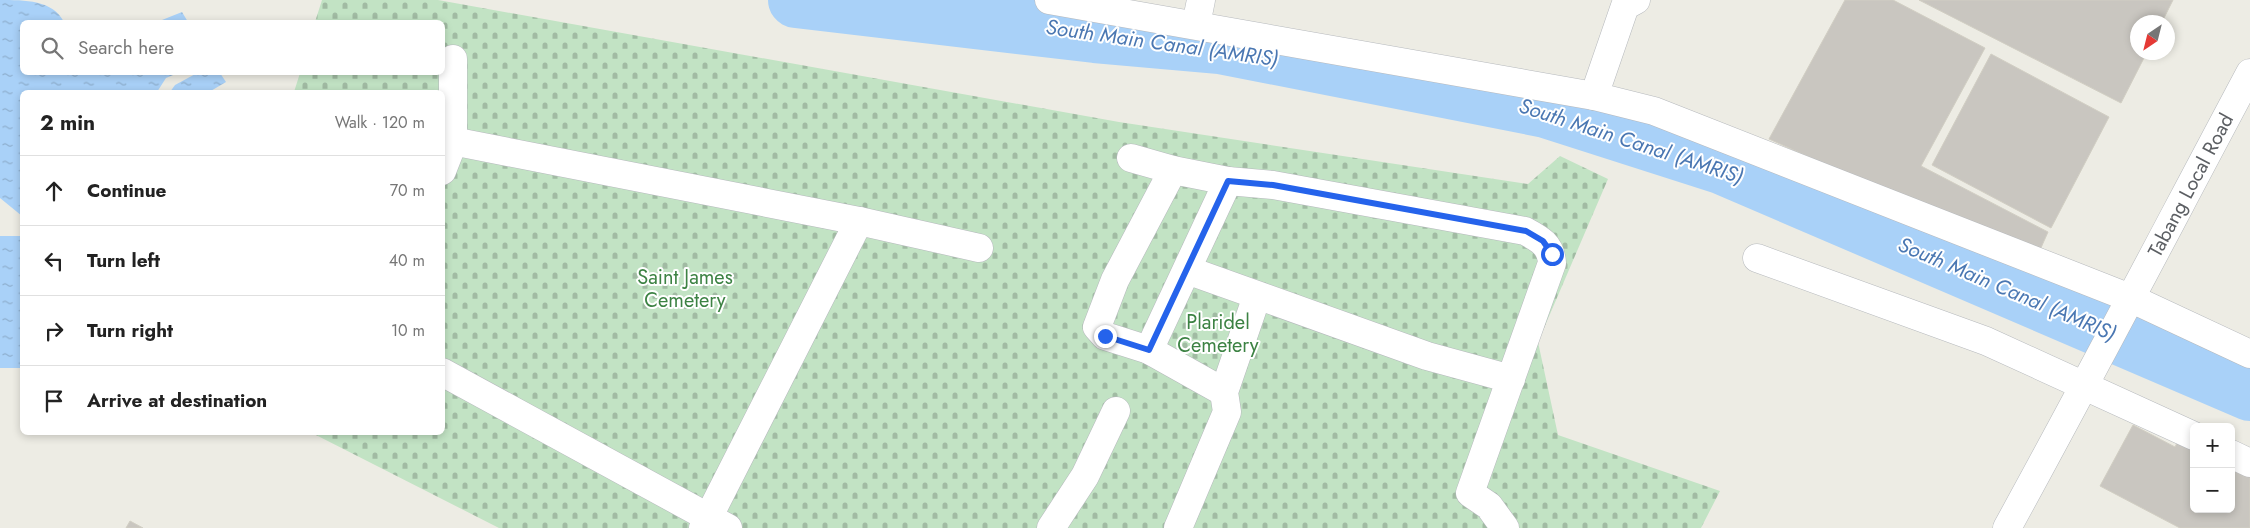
<!DOCTYPE html>
<meta charset="utf-8">
<style>
:root{--surface:#fff;--page:#f2f2f2;--text:#222;--muted:#767676;--line:#e0e0e0}
body{margin:0;font-family:Jost,sans-serif;background:var(--page);color:var(--text)}
.controls{position:absolute;right:15px;bottom:15px;display:grid;overflow:hidden;border-radius:8px;box-shadow:0 2px 8px #0003}
.controls button{width:45px;height:45px;display:grid;place-items:center;padding:0;border:0;border-bottom:1px solid var(--line);background:var(--surface);color:var(--text);font:25px sans-serif}
.compass{position:absolute;left:2130px;top:15px;width:45px;height:45px;border-radius:50%;background:var(--surface);box-shadow:0 2px 8px #0003;rotate:215deg}
.stop{position:absolute;width:15px;height:15px;margin:-11px;border:4px solid #2563eb;border-radius:50%;background:#fff}
.stop.end{background:#2563eb;border-color:#fff;box-shadow:0 1px 5px #0008}
.list{margin:0;padding:0;list-style:none}
h2{display:flex;justify-content:space-between;align-items:center;height:65px;margin:0;padding:0 20px;font-size:21px}
h2 small{font-size:16px;font-weight:400;color:var(--muted)}
.list li{display:grid;grid-template-columns:32px 1fr auto;gap:15px;align-items:center;box-sizing:border-box;height:70px;padding:0 20px;border-top:1px solid var(--line)}
.list b{display:block;font-size:19px;white-space:nowrap}
.list em{font-size:16px;font-style:normal;color:var(--muted)}
.icon{flex:none;width:28px;height:28px;fill:none;stroke:currentColor;stroke-width:2;stroke-linecap:round;stroke-linejoin:round}
.map{position:relative;flex:none;width:2250px;height:528px;overflow:hidden}
.search{position:absolute;background:var(--surface);box-shadow:0 2px 8px #0003;left:20px;top:20px;width:425px;height:55px;display:flex;align-items:center;gap:12px;box-sizing:border-box;padding:0 18px;border-radius:8px;color:var(--muted);font-size:19px}
.panel{position:absolute;background:var(--surface);box-shadow:0 2px 8px #0003;left:20px;top:90px;width:425px;height:345px;border-radius:8px}
.map>svg:first-child{display:block}
.cemetery{fill:url(#cemetery-stones)}
.water{fill:url(#water-ripples)}
.lines{fill:none;stroke-linecap:round;stroke-linejoin:round}
.river{stroke:#a9d1f8;stroke-width:56}
.building{fill:#c9c6c0;stroke:#d1cec3}
.minor-casing{stroke:#b6b9bd;stroke-width:29}
.minor{stroke:#fff;stroke-width:28}
.route{stroke:#2563eb;stroke-width:6}
.labels{text-anchor:middle;dominant-baseline:central;stroke-width:4;stroke-linejoin:round;paint-order:stroke}
.street-label{font-size:20px;fill:#5c5f63;stroke:#fff}
.park-label{font-size:20px;fill:#3c8243;stroke:#fff}
.water-label{font-size:21px;font-style:italic;fill:#4a77b2;stroke:#fff}
</style>
<div class="map">
<svg width="2250" height="528" viewBox="0 0 2250 528">
<defs>
<pattern id="cemetery-stones" width="16" height="16" patternUnits="userSpaceOnUse" patternTransform="scale(1.25)"><rect width="16" height="16" fill="#c2e3c4"/><path d="M2 7V4a2 2 0 0 1 4 0v3zM10 15v-3a2 2 0 0 1 4 0v3z" fill="#a1bba3"/></pattern>
<pattern id="water-ripples" width="26" height="14" patternUnits="userSpaceOnUse" patternTransform="scale(1.25)"><rect width="26" height="14" fill="#a9d1f8"/><path d="M2 4q2-2 4 0t4 0M15 11q2-2 4 0t4 0" fill="none" stroke="#8dadcc"/></pattern>
</defs>
<rect width="100%" height="100%" fill="#edece4"/>
<path class="cemetery" d="M322 0H438L1119 122 1528 184 1560 156 1608 179 1538 342 1558 435 1720 491 1701 528H499L312 433 442 432V92H294L300 73 442 72V22H315Z"/>
<g class="water">
<path d="M0 0C25 0 53 0 64 22H22V72L178 73 166 78 157 92H22V216L0 198Z"/>
<path d="M182 12 188 22H157Z"/>
<path d="M199 72 220 73 226 82 209 92H170L175 85Z"/>
<rect x="0" y="236" width="22" height="132"/>
</g>
<g class="lines">
<path class="river" d="M796 0 1095 35 1220 46 1546 110 1721 166 2250 393"/>
</g>
<g class="building">
<path d="M1845 0H1893L1985 48 1921 166 2048 232 2036 259 1769 139Z"/>
<path d="M1919 0H2173L2162 22H2138V52H2147L2121 103Z"/>
<path d="M1991 54 2109 117 2051 228 1932 165Z"/>
<path d="M2133 425 2175 447 2180 437 2194 445V509H2231V464L2250 474V528H2180L2100 486Z"/>
<path d="M130 521 143 528H126Z"/>
</g>
<g class="lines">
<g class="minor-casing">
<g id="minor">
<path d="M1049 0 1594 96 1654 111 2130 298 2250 354"/>
<path d="M1196 25 1201 0"/>
<path d="M1594 96 1625 6 1636 0"/>
<path d="M442 139 859 221"/>
<path d="M1131 158 1173 170 1228 181 1273 185 1525 231C1540 239 1551 245 1552 263L1470 493 1489 506 1505 528"/>
<path d="M1173 170 1115 280 1097 327 1105 336 1149 350 1224 392"/>
<path d="M442 171 453 143V59"/>
<path d="M1757 258 1986 341 2194 436"/>
<path d="M1187 270 1427 356 1511 379"/>
<path d="M1149 350 1228 181"/>
<path d="M442 372 728 528"/>
<path d="M2231 454 2250 463"/>
<path d="M703 528 859 221 979 248"/>
<path d="M1051 528 1085 476 1116 411"/>
<path d="M1178 528 1227 412 1224 392 1257 296"/>
<path id="s1" d="M2007 528C2090 377 2169 225 2250 73"/>
</g>
</g>
<use href="#minor" class="minor"/>
</g>
<g class="lines">
<path class="route" d="M1105 336 1149 350 1228 181 1273 185 1526 231 1543 241 1552 254"/>
</g>
<g class="labels">
<g class="street-label">
<text stroke="none"><textPath href="#s1" startOffset="389">Tabang Local Road</textPath></text>
</g>
<g class="park-label">
<text x="685" y="277">Saint James<tspan x="685" dy="23">Cemetery</tspan></text>
<text x="1218" y="322">Plaridel<tspan x="1218" dy="23">Cemetery</tspan></text>
</g>
<g class="water-label">
<text transform="translate(1162 43) rotate(8)">South Main Canal (AMRIS)</text>
<text transform="translate(1631 141) rotate(18)">South Main Canal (AMRIS)</text>
<text transform="translate(2007 289) rotate(23)">South Main Canal (AMRIS)</text>
</g>
</g>
</svg>
<div class="controls">
<button>+</button>
<button>−</button>
</div>
<svg class="compass" viewBox="-18 -18 36 36"><path d="M0-13l5 13h-10z" fill="#e53935"/><path d="M0 13l5-13h-10z" fill="#767676"/></svg>
<div class="stop" style="left:1552px;top:254px"></div>
<div class="stop end" style="left:1105px;top:336px"></div>
<div class="search"><svg class="icon" aria-label="search" viewBox="0 0 24 24"><circle cx="10" cy="10" r="6"/><path d="M15 15l6 6"/></svg>Search here</div>
<section class="panel">
<h2>2 min<small>Walk · 120 m</small></h2>
<ul class="list">
<li><svg class="icon" aria-label="ahead" viewBox="0 0 24 24"><path d="M12 20V5M6 11l6-6 6 6"/></svg><div><b>Continue</b></div><em>70 m</em></li>
<li><svg class="icon" aria-label="left" viewBox="0 0 24 24"><path d="M17 20v-9H6M10 6l-5 5 5 5"/></svg><div><b>Turn left</b></div><em>40 m</em></li>
<li><svg class="icon" aria-label="right" viewBox="0 0 24 24"><path d="M7 20v-9h11M14 6l5 5-5 5"/></svg><div><b>Turn right</b></div><em>10 m</em></li>
<li><svg class="icon" aria-label="arrive" viewBox="0 0 24 24"><path d="M6 21V4h12l-3 4 3 4H6"/></svg><div><b>Arrive at destination</b></div></li>
</ul>
</section>
</div>
